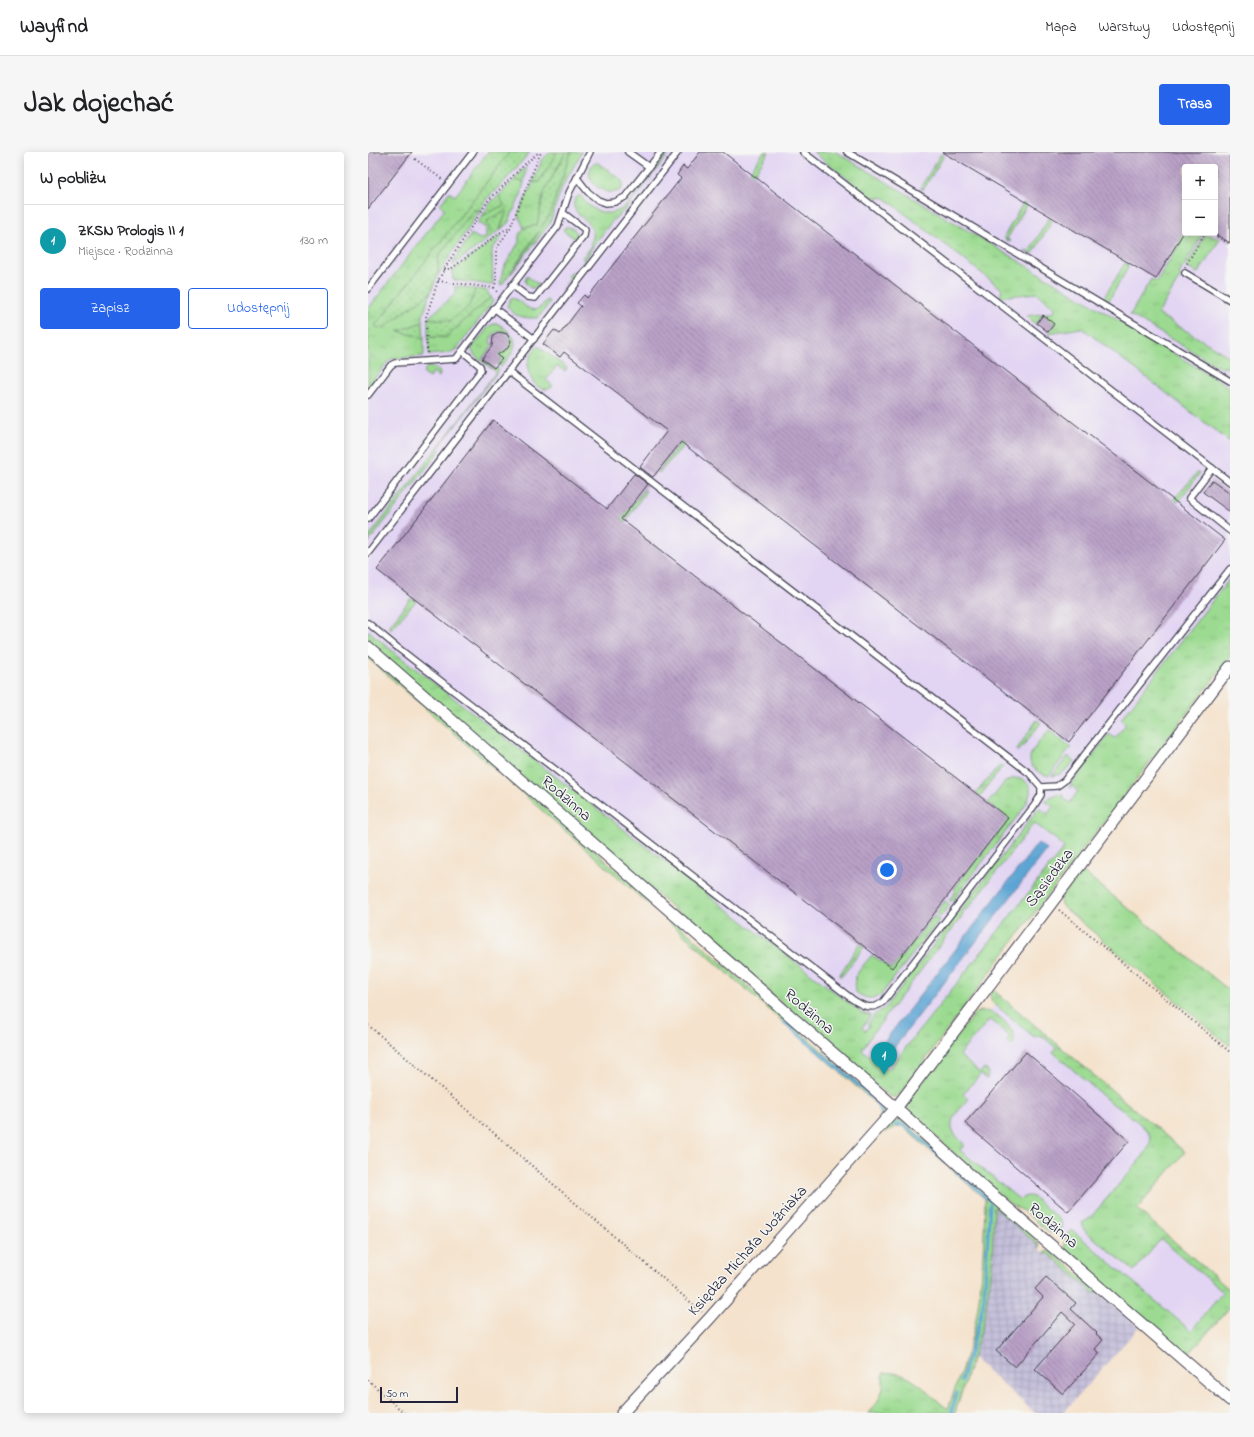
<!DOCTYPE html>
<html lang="pl">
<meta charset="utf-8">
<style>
:root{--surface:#fff;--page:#f6f6f6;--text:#202124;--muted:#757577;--line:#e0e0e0;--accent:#2563eb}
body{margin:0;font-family:"Indie Flower",sans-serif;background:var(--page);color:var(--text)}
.controls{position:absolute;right:12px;top:12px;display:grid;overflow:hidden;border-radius:4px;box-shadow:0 2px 10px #0003}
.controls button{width:36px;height:36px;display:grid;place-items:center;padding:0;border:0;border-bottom:1px solid var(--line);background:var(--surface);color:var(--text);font:20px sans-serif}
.scale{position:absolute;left:12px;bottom:10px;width:78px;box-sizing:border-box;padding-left:4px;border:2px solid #22223b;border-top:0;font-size:11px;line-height:14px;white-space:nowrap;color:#22223b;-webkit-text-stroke:3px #f6f6f2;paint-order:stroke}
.you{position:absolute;left:519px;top:718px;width:14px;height:14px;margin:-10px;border:3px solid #fff;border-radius:50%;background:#1a73e8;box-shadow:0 0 0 6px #1a73e833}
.badge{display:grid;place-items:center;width:26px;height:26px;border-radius:50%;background:var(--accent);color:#fff;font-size:13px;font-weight:700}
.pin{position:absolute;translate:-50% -33px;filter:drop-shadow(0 1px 2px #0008)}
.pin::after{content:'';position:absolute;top:21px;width:14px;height:12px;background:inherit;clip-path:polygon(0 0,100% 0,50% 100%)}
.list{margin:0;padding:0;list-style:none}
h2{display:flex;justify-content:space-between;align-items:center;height:52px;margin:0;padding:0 16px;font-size:17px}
h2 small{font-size:13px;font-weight:400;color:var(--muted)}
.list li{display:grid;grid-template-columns:26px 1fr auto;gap:12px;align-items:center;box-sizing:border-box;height:72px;padding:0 16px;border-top:1px solid var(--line)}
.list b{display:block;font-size:15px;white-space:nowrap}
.list p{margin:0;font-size:13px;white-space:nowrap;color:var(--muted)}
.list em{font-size:13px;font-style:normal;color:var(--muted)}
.actions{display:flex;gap:8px;padding:12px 16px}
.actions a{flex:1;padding:9px 0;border:1px solid var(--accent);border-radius:4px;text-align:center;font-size:14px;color:var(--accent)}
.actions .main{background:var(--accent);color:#fff}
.map{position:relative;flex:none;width:862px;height:1261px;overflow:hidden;border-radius:4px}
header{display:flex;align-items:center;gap:24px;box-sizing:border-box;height:56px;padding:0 20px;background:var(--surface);border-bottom:1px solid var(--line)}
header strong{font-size:19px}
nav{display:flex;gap:22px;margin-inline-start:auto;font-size:14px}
.intro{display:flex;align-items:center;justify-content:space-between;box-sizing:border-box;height:96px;padding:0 24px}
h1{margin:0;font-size:28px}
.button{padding:10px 18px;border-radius:4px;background:var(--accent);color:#fff;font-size:14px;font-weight:700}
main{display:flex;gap:24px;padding:0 24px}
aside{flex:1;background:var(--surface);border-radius:4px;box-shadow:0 2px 10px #0003}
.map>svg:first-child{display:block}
.built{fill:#e2d4f3;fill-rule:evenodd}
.industrial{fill:url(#industrial-grid)}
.grass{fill:url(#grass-tufts);stroke:#5e7e66;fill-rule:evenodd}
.garden{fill:url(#garden-dots);stroke:#5e7e66}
.water{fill:#5ca4d3;stroke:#3f6387}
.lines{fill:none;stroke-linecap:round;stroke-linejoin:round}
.stream{stroke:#5ca4d3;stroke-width:3}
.building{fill:url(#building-back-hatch)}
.service-casing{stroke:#423f51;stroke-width:8}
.minor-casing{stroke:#423f51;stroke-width:13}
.path{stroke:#423f51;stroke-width:2;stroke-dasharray:1 3;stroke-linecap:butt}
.service{stroke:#fff;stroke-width:5.5}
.minor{stroke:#fff;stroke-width:11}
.labels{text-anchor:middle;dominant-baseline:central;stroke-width:3;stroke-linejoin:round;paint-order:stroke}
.street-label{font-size:16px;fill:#22223b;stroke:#f6f6f2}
</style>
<header>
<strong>Wayfind</strong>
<nav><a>Mapa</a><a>Warstwy</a><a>Udostępnij</a></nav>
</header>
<div class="intro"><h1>Jak dojechać</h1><a class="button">Trasa</a></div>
<main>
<aside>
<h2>W pobliżu<small></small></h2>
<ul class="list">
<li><span class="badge" style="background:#0f9aa8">1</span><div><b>ZKSN Prologis II 1</b><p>Miejsce · Rodzinna</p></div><em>130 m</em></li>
</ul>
<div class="actions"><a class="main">Zapisz</a><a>Udostępnij</a></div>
</aside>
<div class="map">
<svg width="862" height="1261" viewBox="0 0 862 1261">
<defs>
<pattern id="industrial-grid" width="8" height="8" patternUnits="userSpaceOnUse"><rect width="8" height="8" fill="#c5c0da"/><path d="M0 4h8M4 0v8" fill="none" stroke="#a9a5bc"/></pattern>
<pattern id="grass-tufts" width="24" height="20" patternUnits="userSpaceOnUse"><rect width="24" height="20" fill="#9bda90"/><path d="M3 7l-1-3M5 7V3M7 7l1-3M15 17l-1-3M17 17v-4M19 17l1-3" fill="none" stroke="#85bb7d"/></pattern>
<pattern id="garden-dots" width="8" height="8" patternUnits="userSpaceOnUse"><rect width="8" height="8" fill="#9bda90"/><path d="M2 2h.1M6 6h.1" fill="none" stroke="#85bb7d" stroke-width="1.8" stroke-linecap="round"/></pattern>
<pattern id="building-back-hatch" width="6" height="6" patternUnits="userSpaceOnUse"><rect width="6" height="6" fill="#baa1c7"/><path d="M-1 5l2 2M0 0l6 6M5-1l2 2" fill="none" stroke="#9783a3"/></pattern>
</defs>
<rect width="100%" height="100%" fill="#f6f6f2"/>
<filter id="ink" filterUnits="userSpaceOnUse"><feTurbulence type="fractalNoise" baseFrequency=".025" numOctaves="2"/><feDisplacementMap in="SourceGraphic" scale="8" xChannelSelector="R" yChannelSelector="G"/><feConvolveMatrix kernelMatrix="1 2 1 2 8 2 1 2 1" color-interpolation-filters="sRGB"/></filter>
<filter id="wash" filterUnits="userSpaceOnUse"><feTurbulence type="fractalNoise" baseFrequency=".012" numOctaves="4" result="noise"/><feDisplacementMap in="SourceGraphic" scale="16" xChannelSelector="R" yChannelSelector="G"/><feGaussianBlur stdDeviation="0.9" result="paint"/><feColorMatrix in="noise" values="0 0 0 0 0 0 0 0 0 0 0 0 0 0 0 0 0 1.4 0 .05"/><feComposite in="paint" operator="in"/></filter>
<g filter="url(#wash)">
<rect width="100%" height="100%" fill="#f4e2cc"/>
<g class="built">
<path d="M0 0H131L0 170Z"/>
<path d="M142 0H862V494L519 923 510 915 506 920 0 480V184ZM817 15H847V81H817Z"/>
<path d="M634 845 817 1000 769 1057 862 1138V1155L823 1200 701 1094 699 1084 692 1078 681 1077 594 1000 552 941Z"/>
</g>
<path class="industrial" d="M626 1055 670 1093V1096L676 1101 680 1102 727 1142 729 1140 771 1175 695 1261H667L604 1205 615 1172 624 1117Z"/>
<g class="grass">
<path d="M120 0H142L7 174 15 176 63 140 55 163V170L31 179 56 186V204L22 207 0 235V157L77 57 72 53 81 40 87 44Z"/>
<path d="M189 0H198L176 40 169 73 156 76 150 63 165 30H171Z"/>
<path d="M203 0H214L194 35 182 71 143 122 181 64Z"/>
<path d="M300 0H302L258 57 246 67 225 94 217 108 193 139 202 128 199 126 203 120 206 122 217 109 214 106 224 94 222 92C238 68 190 63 211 43L213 44C223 60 242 68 259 53Z"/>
<path d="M396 0H401L386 22 382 19Z"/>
<path d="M445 0H468L862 235V290L714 176 680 181 687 172 675 162 668 171 669 174 659 164 687 160 686 155 669 141 632 145 634 137 517 46 503 45Z"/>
<path d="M573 2 576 4 556 36 554 38 553 35Z"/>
<path d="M230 11 254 28 255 33 253 38C237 47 212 27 225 12Z"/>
<path d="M146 28 156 30 153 43 140 71 132 78 138 59 120 69 124 84 85 113 84 112 103 82 112 87 117 86 118 83V75L110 71 114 64 135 53 131 43Z"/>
<path d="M655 51 659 53 639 87 643 89 641 90 637 87V83Z"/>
<path d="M106 58H112L70 123V105Z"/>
<path d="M681 66 684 69 666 100 662 102 656 99 657 98 661 100Z"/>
<path d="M197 75H201L206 77 209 82 207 87 195 78Z"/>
<path d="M817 79V81H835L811 122 813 124 790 162 862 205V215L854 216 849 214 762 163 783 127 789 130 812 90 811 89Z"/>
<path d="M838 81 848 86 849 85 852 87 832 119 829 121 818 115Z"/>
<path d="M133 83 134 84 124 98 125 133 85 128 84 119Z"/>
<path d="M757 111 761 114 740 150 737 146V144Z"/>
<path d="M159 124 171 133C166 139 159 136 157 129Z"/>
<path d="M87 134 107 137C103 156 97 159 82 169L60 166 87 142Z"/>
<path d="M123 145 125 149 89 197 81 201 61 203 60 185H78Z"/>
<path d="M143 146C158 148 162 170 179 148L182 150 170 166C157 166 147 166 139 154Z"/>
<path d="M126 172H131L141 180 140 181 132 179 125 182 122 189 124 194C134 207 147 197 141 181 155 192 140 206 133 215L130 213 134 206 122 196 114 207 126 217 127 216 131 218 70 296 72 298 0 391V386L128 220 107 204 103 197 121 174Z"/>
<path d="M170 194 199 216 197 219 189 214 178 228 185 234C173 245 159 226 160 214 160 206 165 200 170 194Z"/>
<path d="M63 214 71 219 72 222 71 225 65 220 61 226 55 221 59 215Z"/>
<path d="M313 290 316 293 291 321 290 320Z"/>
<path d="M830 320 832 321 810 350 806 347Z"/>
<path d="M277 337 278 339 257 370 253 367Z"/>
<path d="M862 426V505L649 784 532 942 527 945 520 944 0 490V478L22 497 490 858 495 862 503 863 494 876 497 879 501 874 500 872 507 862 517 856 671 656 680 662 685 654 677 649 684 644 695 642 696 644 695 646 702 651 710 639 704 634 702 636 701 635 741 582 747 586 758 572 753 567ZM666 671 690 689 696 696 520 918 494 898 505 881 595 763 594 761 598 757 599 758Z"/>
<path d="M43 446 48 449 24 476H22V473Z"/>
<path d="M0 500 509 947C514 952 520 959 513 965L508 952 364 825 0 506Z"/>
<path d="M669 568 673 571 650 600 649 597Z"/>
<path d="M681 578 703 595 681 624C671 622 658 614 663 602 667 594 676 585 681 578Z"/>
<path d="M700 604 706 609C700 616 695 623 684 624Z"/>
<path d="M632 613 635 614 612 644 608 641Z"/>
<path d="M646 626C671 628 662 648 652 661L584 750 581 748 588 739 586 737 641 667 620 651 637 630Z"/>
<path d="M713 718 862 839V894L693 753 692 747Z"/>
<path d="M577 749 582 753 572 765 568 762Z"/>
<path d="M566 764 571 768 513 843C504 848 496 847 488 840 482 825 495 814 504 803L524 817Z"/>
<path d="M491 792 496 795 474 824H471Z"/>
<path d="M624 837 817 1000 769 1057 862 1138V1155L819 1204 699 1101C694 1090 697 1087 704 1078L823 1179 855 1140 793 1087 766 1119 716 1078 714 1071 722 1066 776 1003C780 997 785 989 781 982 776 973 753 956 744 952L685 900 688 896 673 883 666 885 624 850 622 843Z"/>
<path d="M612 859C615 859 618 859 622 860 632 863 653 882 644 893L640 892 639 889 642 885 622 867 591 903 612 921 615 917 618 918 620 919 619 927 613 922 595 942 601 947C594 955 579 968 585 979 587 984 592 987 595 991L596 994 592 998 594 1000 652 1048C656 1044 659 1043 665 1045L691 1067C695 1072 694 1075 691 1080L682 1081 655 1059 641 1051 540 959C538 951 542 947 546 941L607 861Z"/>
<path d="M529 968 534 969 539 972 662 1081 672 1093 671 1097 670 1093 626 1055 624 1117 615 1172 587 1261H500L510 1249 515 1237V1221C543 1217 560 1243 580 1257 589 1230 601 1199 607 1172 615 1131 616 1089 617 1047L534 974 527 975 516 981C517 974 523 970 529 968Z"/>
<path d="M679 1099 684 1100 730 1139 727 1142 681 1102 676 1101Z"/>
</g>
<g class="garden">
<path d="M142 0H162L137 29 118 48 112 58H106L70 105V123L63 140 15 176H10L7 174Z"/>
<path d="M182 0H189L171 30H165L174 8Z"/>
<path d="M198 0H203L181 64 134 133 132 132 135 117 151 90V83L156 76 169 73 176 40Z"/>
<path d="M156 16 158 17 156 30 146 28Z"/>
<path d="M131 43 136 53 114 64 122 51Z"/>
<path d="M139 58 132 78 124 84 119 69Z"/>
<path d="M107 137 118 138 123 145 78 185H60V166L82 169C97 158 103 156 107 137Z"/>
<path d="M55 170 56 186 30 179Z"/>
</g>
<path class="water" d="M670 691 679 698 521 902 512 895Z"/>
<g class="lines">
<g class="stream">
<path d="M416 870 495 937 509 952 514 961"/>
<path d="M527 973 533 972 542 978 622 1049"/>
<path d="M593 1229 611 1170 616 1146 622 1052"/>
<path d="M583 1261 589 1241"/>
</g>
</g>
<g id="blocks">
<g class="building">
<path d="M0 0H44L0 57Z"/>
<path d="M332 0H355L857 388 701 590 313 290 285 325 272 315 299 279 196 200 192 205 175 192 186 178 192 182 213 154 209 151 216 143 219 146 313 26 309 23 315 14 319 17Z"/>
<path d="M574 0H862V91L847 82V15H817V78L788 127Z"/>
<path d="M675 163 686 172 680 180 669 171Z"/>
<path d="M132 180 139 182 143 189 140 196 129 203 134 207 126 216 114 207 124 194 125 184Z"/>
<path d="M125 268 239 357 266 322 280 332 253 367 640 666 524 816 9 418Z"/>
<path d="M844 328 862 341V360L835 340Z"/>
<path d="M658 900 761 989 700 1060 597 971Z"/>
<path d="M678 1125 708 1151 703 1157 729 1181 728 1182 735 1188 727 1197 732 1201 695 1242 667 1217 707 1172 694 1160 647 1215 628 1199 675 1145 667 1137Z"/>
</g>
</g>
</g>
<g filter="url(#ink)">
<use href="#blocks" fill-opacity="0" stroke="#423f51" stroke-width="1"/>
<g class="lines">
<g class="service-casing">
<g id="service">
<path d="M260 0 281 15"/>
<path d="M435 0 862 330"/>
<path d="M479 0 862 229"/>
<path d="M209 26 220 40 230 48 238 51 247 50 257 45 293 0"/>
<path d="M817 121 862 148"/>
<path d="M144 133 160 145 167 146 216 84 217 78 215 76 195 61"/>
<path d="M0 137 105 0"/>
<path d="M126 156 166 187"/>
<path d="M0 243 23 213 27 211 88 207 190 74 201 41 222 0"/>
<path d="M844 316 821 346 862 379"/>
<path d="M0 367 111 221 113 218 112 214 94 199"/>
<path d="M0 401 310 0"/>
<path d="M0 471 30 496 484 847C494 854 504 859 515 850L666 654 673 643V635L661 621 140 219"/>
<path d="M673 635 689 634 696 629 862 417"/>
</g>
</g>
<g class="minor-casing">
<g id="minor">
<path d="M0 495 537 964 613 1033 862 1248"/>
<path d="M254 1261 341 1167 528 956 862 515"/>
</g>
</g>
<g class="path">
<path d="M47 7 75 28"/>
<path d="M842 81 862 92"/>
<path d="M817 115 837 81"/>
<path d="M76 118 84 116 133 80 141 76"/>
<path d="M70 129 126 136 130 141"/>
<path d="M126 136 128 130V98L142 76 173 0"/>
<path d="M59 201 58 165 70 129 80 111 120 49 156 13 171 0"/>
<path d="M691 758 862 900"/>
<path d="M0 873 334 1160"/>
<path d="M0 1228 36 1261"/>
</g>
<use href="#service" class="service"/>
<use href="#minor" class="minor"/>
</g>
</g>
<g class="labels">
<g class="street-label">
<text transform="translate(198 647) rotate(41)">Rodzinna</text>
<text transform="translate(682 726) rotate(-53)">Sąsiedzka</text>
<text transform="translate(441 860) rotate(41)">Rodzinna</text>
<text transform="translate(685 1074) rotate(41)">Rodzinna</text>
<text transform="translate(380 1099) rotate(-48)">Księdza Michała Woźniaka</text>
</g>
</g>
</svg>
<div class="controls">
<button>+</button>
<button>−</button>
</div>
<div class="scale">50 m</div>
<div class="you"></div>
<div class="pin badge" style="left:516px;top:923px;background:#0f9aa8">1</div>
</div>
</main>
